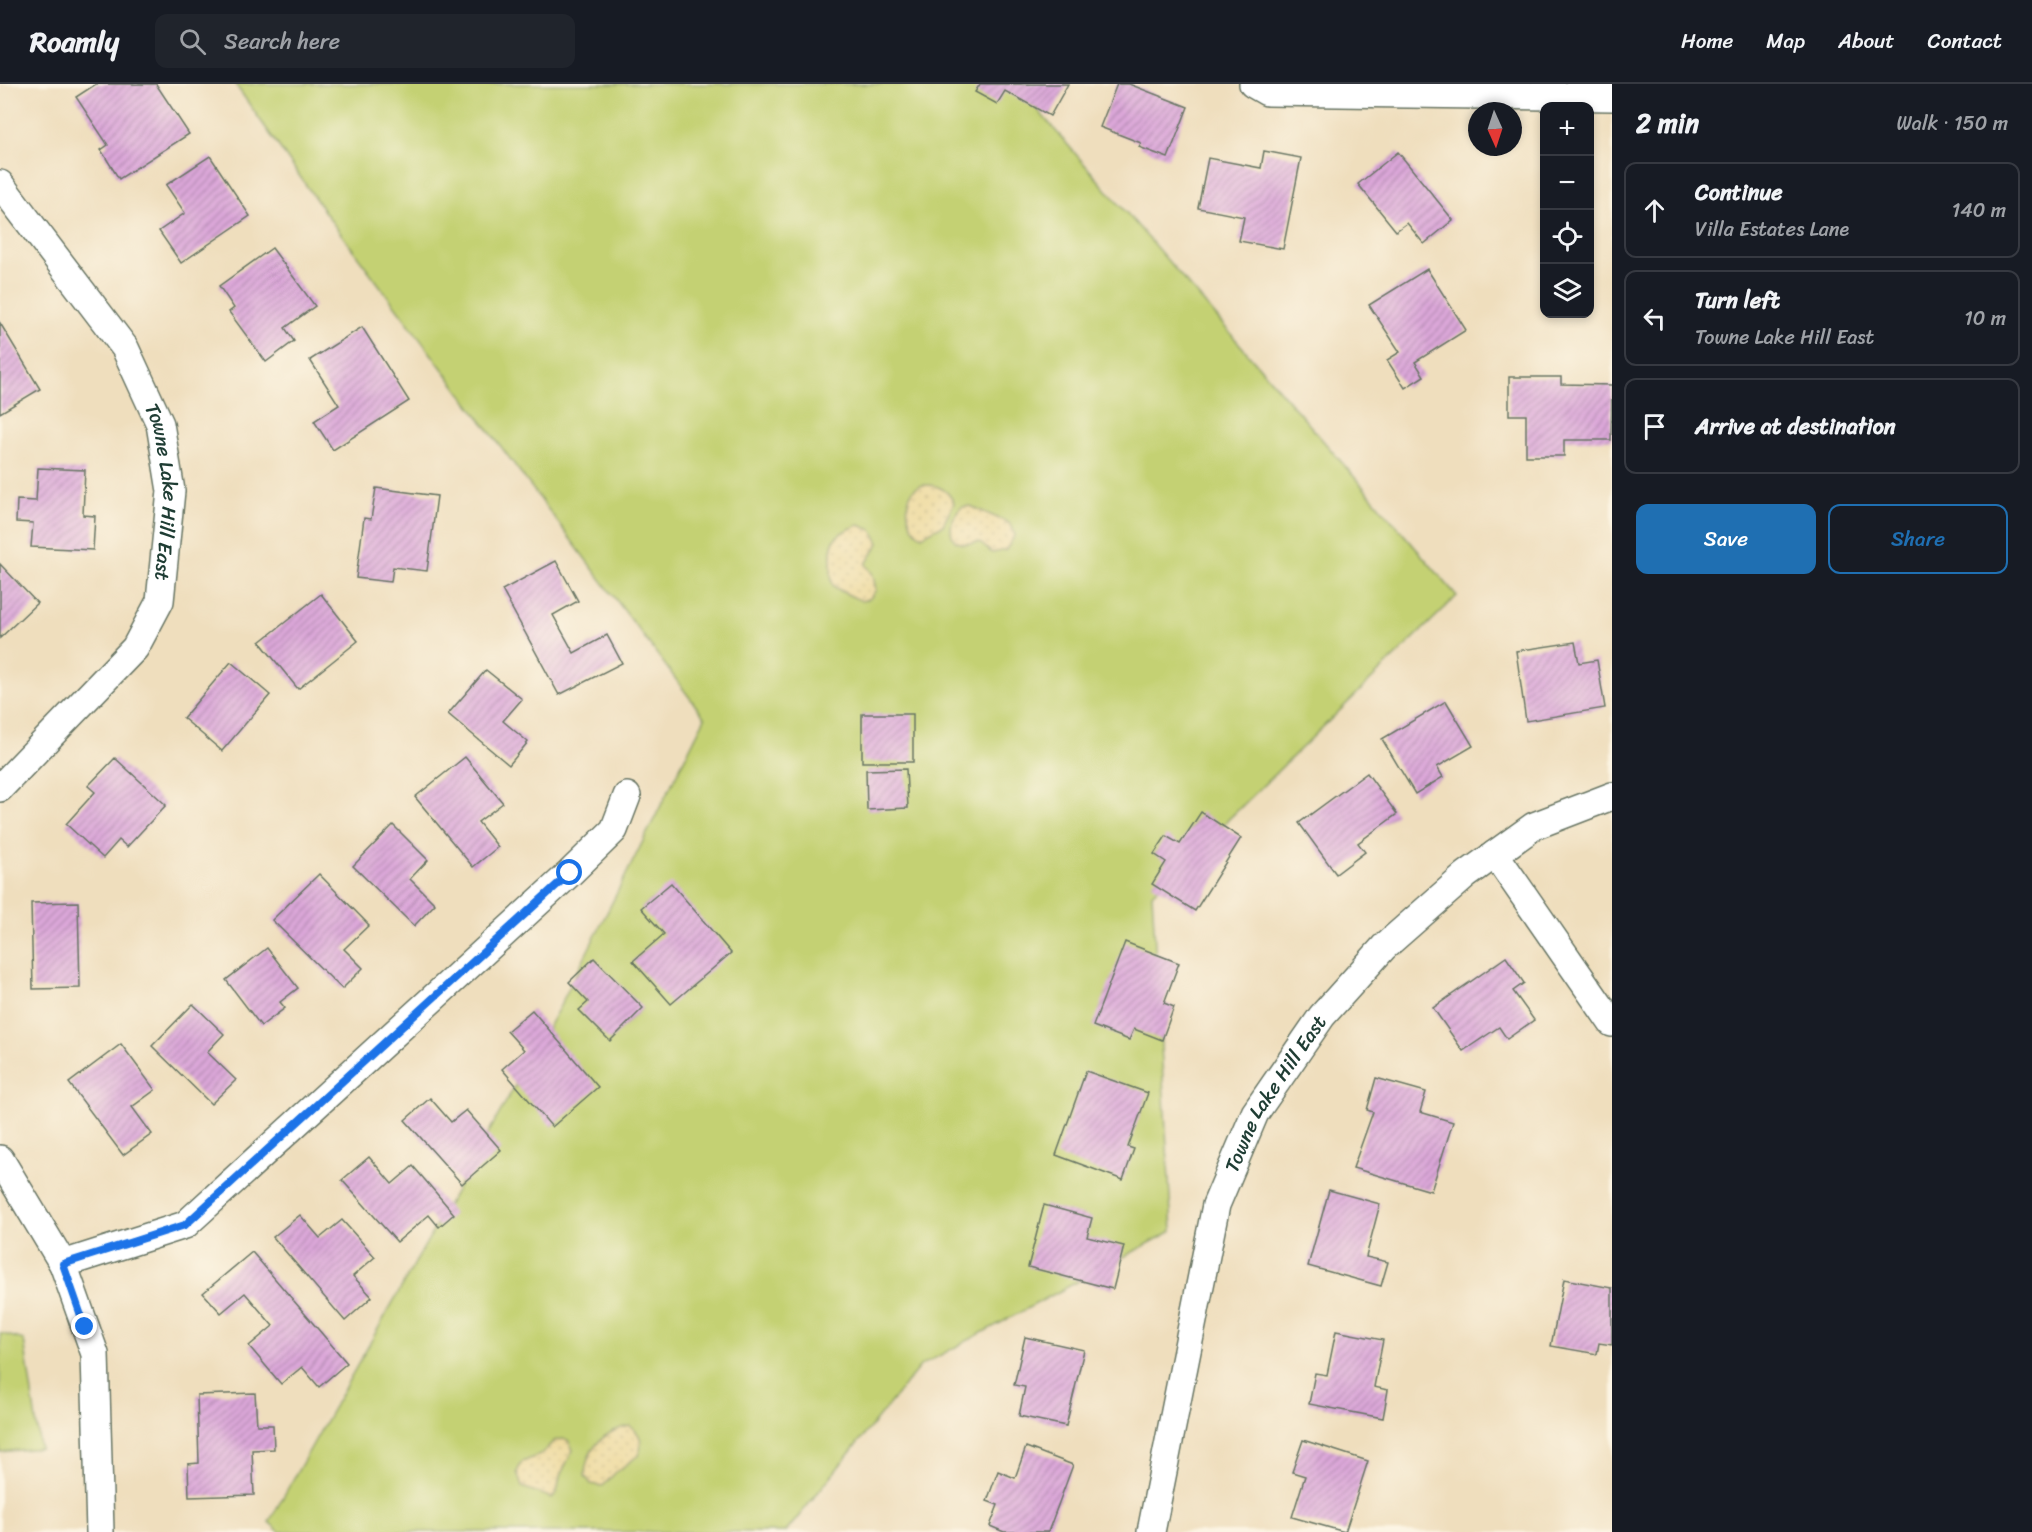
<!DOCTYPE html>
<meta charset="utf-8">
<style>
:root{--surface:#171b24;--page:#20242c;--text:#f1f3f6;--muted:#9ea1a6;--line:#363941;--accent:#1f6fb2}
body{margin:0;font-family:Sriracha,sans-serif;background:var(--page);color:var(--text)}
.controls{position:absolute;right:18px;top:18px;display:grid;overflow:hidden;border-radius:12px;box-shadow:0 3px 9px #0003}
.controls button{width:54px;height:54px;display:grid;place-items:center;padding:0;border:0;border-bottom:2px solid var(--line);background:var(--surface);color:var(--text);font:30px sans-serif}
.compass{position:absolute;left:1468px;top:18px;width:54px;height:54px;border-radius:50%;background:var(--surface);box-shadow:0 3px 9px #0003;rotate:177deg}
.stop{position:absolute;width:18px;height:18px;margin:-14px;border:4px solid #1a73e8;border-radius:50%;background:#fff}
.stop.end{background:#1a73e8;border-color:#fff;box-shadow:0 2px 6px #0008}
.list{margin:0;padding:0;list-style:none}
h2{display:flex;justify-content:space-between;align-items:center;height:78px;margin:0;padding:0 24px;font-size:26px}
h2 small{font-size:20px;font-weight:400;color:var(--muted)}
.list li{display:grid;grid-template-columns:39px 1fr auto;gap:18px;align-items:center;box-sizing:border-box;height:96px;margin:0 12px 12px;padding:0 12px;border:2px solid var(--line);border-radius:12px}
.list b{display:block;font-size:22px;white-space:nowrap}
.list p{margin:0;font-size:20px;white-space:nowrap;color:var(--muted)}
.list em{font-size:20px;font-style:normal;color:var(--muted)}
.actions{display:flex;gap:12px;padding:18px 24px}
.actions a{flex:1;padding:14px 0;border:2px solid var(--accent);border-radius:12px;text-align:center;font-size:21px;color:var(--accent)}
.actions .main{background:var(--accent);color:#fff}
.icon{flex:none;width:33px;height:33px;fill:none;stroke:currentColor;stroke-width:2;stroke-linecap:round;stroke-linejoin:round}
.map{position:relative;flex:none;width:1612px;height:1448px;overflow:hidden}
header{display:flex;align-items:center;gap:36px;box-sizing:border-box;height:84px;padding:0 30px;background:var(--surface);border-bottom:2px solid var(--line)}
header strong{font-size:28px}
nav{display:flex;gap:33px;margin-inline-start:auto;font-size:21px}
.search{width:420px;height:54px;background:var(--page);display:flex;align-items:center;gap:15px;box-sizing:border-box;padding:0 21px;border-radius:12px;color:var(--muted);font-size:22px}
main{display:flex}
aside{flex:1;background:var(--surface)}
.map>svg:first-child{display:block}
.green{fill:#c4d173;stroke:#728754;stroke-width:1.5}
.sand{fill:url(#sand-dots);stroke:#868c69;stroke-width:1.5}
.building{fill:url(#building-hatch)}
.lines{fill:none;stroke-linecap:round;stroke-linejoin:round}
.street-casing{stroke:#687564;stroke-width:30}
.street{stroke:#fff;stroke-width:27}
.route{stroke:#1a73e8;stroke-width:8}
.labels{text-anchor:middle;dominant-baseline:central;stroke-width:5;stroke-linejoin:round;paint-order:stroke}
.street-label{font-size:20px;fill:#1f3d34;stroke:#fcf5e5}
</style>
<header>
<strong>Roamly</strong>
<div class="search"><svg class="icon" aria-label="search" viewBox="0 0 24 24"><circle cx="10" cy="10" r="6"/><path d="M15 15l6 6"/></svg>Search here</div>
<nav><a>Home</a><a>Map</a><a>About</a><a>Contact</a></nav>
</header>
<main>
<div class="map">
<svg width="1612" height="1448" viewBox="0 0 1612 1448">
<defs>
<pattern id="sand-dots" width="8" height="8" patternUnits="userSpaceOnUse" patternTransform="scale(1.5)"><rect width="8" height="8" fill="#eeda9e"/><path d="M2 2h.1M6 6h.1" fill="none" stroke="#ccbc89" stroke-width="1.8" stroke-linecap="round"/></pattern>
<pattern id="building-hatch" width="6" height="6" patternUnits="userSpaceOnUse" patternTransform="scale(1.5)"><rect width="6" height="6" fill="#dca7d9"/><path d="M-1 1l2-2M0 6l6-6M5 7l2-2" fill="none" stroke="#b289b1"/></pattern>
</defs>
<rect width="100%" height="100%" fill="#fcf5e5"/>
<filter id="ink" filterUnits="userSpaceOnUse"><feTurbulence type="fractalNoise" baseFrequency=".0167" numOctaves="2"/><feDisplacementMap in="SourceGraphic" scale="12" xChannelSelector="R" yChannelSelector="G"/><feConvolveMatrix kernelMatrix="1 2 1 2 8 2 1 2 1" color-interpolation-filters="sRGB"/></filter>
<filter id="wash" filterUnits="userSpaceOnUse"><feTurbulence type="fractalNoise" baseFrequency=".008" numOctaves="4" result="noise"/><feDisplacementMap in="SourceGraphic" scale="24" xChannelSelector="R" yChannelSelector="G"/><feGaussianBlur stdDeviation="1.35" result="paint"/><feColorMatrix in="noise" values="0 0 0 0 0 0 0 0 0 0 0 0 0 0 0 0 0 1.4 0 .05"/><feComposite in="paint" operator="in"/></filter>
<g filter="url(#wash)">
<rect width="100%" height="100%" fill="#efdebd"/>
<g class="green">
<path d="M235 0H1031L1030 17 1457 512 1152 810 1172 1147 920 1282 786 1448H280L269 1438 560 922 705 634 329 134Z"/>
<path d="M0 1249 24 1256 40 1364 0 1368Z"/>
</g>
<g class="sand">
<path d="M923 401C938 400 948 405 954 419L943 441 922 452C904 444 901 405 923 401Z"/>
<path d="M970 422 1009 439 1015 451 1006 466 992 469 979 458 963 460 955 457C947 446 952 432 962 423Z"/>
<path d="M859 441 872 446 879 459 866 480 873 491 876 506 870 514 862 517C856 514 836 506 833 501 831 497 831 488 831 482 830 456 832 451 859 441Z"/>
<path d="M630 1342C641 1350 643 1357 639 1371L616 1388 603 1402 591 1400 585 1392C585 1366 604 1346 630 1342Z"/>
<path d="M561 1355 568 1356 573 1366 560 1392 557 1409 552 1414 522 1403 517 1388 522 1378 540 1371 554 1357Z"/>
</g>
<g id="blocks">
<g class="building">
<path d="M96 0H156L189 50 119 95 101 66 108 61 76 13Z"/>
<path d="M980 0H1068L1050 32 1005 7 997 20 975 8Z"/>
<path d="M1117 0H1129L1188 23 1168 74 1139 63 1141 59 1100 43Z"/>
<path d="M1264 67 1301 74 1283 165 1239 157 1244 133 1198 124 1208 74 1261 84Z"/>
<path d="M1398 68 1453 136 1424 160 1407 139 1396 147 1358 100Z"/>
<path d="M210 72 250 132 181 179 159 147 185 129 166 101Z"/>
<path d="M272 164 315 222 285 244 294 257 266 278 229 228 234 224 219 202Z"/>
<path d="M1427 185 1466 246 1415 278 1424 292 1405 304 1387 276 1400 268 1369 221Z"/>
<path d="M0 239 40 305 0 329Z"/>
<path d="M362 243 409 317 333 366 314 337 339 321 310 276Z"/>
<path d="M1509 293H1561V300L1612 301 1611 356H1564V372H1526V331H1509Z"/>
<path d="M38 384 85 386 83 431 95 432 93 466 31 463 33 439 16 438 17 416 36 417Z"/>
<path d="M376 404 437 412 427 487 393 483 391 498 356 494 364 434 371 435Z"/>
<path d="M556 477 578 517 553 531 574 569 607 551 622 579 559 611 502 506Z"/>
<path d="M0 480 37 519 0 554Z"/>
<path d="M321 510 358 557 298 605 260 558Z"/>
<path d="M1575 558 1579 579 1597 576 1605 624 1526 637 1516 567Z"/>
<path d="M231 578 270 611 222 667 183 634Z"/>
<path d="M486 586 522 615 503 637 528 658 509 681 448 630Z"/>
<path d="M1446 617 1473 662 1437 683 1443 693 1415 710 1382 655Z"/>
<rect x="862" y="630" width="51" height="48"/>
<path d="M465 673 503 719 478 738 498 763 473 783 415 713Z"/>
<path d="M115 674 166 721 127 763 119 756 103 774 66 740 95 708 88 702Z"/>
<path d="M906 685 908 724 867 726 866 686Z"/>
<path d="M1367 689 1397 730 1358 759 1365 768 1336 790 1299 739Z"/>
<path d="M1201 728 1241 754 1195 827 1152 800 1166 778 1154 770 1166 752 1180 760Z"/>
<path d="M393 741 428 776 410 795 435 820 414 842 353 782Z"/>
<path d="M319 790 369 841 344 865 363 884 342 905 272 836Z"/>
<path d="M671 799 731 869 671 920 633 877 664 850 641 824Z"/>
<path d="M78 818 80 904 33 905 31 819Z"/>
<path d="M1125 858 1179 879 1164 919 1174 923 1162 956 1134 945 1129 956 1093 942Z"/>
<path d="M267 864 298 904 280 918 285 924 261 942 226 896Z"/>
<path d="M1506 873 1524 899 1513 907 1534 936 1507 955 1499 943 1463 967 1433 924Z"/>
<path d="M594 874 643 924 610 957 579 926 588 918 569 898Z"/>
<path d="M193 920 224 950 207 968 236 996 211 1020 152 962Z"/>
<path d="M532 926 598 1003 552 1043 502 985 524 966 507 947Z"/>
<path d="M121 960 155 1006 132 1023 152 1050 123 1071 69 999Z"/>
<path d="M1086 987 1148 1009 1128 1063 1134 1065 1123 1096 1056 1071Z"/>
<path d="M1376 994 1426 1008 1420 1028 1453 1038 1431 1107 1353 1084 1373 1028 1367 1026Z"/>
<path d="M430 1014 451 1038 466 1026 501 1066 462 1100 405 1036Z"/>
<path d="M369 1073 392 1100 413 1082 454 1130 439 1143 429 1131 397 1158 342 1096Z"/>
<path d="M1329 1106 1380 1120 1366 1173 1388 1178 1381 1202 1308 1182Z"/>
<path d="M1044 1121 1092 1134 1087 1153 1124 1162 1113 1205 1028 1183Z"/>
<path d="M300 1131 320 1154 342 1136 375 1173 353 1192 372 1213 345 1237 273 1153Z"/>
<path d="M252 1168 347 1279 319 1303 302 1283 281 1300 249 1262 273 1242 245 1209 221 1229 203 1209Z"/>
<path d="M1564 1195 1612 1204V1261L1599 1259 1597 1270 1551 1262Z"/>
<path d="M1336 1247 1383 1256 1374 1303 1388 1306 1383 1334 1309 1320 1315 1289 1327 1291Z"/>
<path d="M1025 1253 1084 1266 1066 1342 1019 1332 1025 1303 1014 1301Z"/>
<path d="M255 1309 257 1341H273L274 1365 252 1366 254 1411 189 1413 188 1380 199 1379 197 1311Z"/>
<path d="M1303 1356 1368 1377 1345 1448 1292 1433 1305 1392 1292 1388Z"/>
<path d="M1026 1363 1073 1381 1048 1448H1004L990 1442 998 1421 987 1417 998 1387 1015 1394Z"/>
</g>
</g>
</g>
<g filter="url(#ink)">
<use href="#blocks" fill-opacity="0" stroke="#687564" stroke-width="1.5"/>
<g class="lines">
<g class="street-casing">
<g id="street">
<path d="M1253 0 1267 8 1612 13"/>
<path id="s1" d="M0 100 125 264 160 340 171 407 160 517 135 564 0 704"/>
<path d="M1495 770 1612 939"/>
<path d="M0 1075 63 1180 95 1270 100 1448"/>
<path d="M63 1180 185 1141 570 789 614 746 627 712"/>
<path id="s2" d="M1151 1448 1216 1121 1255 1029 1322 932 1384 863 1466 791 1534 742 1612 712"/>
</g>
</g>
<use href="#street" class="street"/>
</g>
</g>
<g class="lines" filter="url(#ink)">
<path class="route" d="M85 1243 63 1180 185 1141 570 789"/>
</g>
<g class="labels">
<g class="street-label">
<text stroke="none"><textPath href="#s1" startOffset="358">Towne Lake Hill East</textPath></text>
<text stroke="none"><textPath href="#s2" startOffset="460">Towne Lake Hill East</textPath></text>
</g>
</g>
</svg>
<div class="controls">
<button>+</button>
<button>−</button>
<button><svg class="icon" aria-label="locate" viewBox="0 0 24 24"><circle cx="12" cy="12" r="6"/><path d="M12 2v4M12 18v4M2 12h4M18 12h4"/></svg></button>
<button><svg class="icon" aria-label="layers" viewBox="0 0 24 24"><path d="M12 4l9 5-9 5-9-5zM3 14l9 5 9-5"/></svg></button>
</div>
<svg class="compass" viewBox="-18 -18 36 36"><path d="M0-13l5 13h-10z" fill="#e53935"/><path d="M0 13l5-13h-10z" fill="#9ea1a6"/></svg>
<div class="stop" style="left:570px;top:789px"></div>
<div class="stop end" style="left:85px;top:1243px"></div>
</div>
<aside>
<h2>2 min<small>Walk · 150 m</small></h2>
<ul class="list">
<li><svg class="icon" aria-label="ahead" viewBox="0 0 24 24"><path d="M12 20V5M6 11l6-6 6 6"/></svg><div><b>Continue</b><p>Villa Estates Lane</p></div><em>140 m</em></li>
<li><svg class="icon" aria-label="left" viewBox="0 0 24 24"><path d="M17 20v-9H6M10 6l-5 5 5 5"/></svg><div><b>Turn left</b><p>Towne Lake Hill East</p></div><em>10 m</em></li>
<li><svg class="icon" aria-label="arrive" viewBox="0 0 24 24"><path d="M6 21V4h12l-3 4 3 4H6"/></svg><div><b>Arrive at destination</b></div></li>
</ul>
<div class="actions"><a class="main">Save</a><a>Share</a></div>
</aside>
</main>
